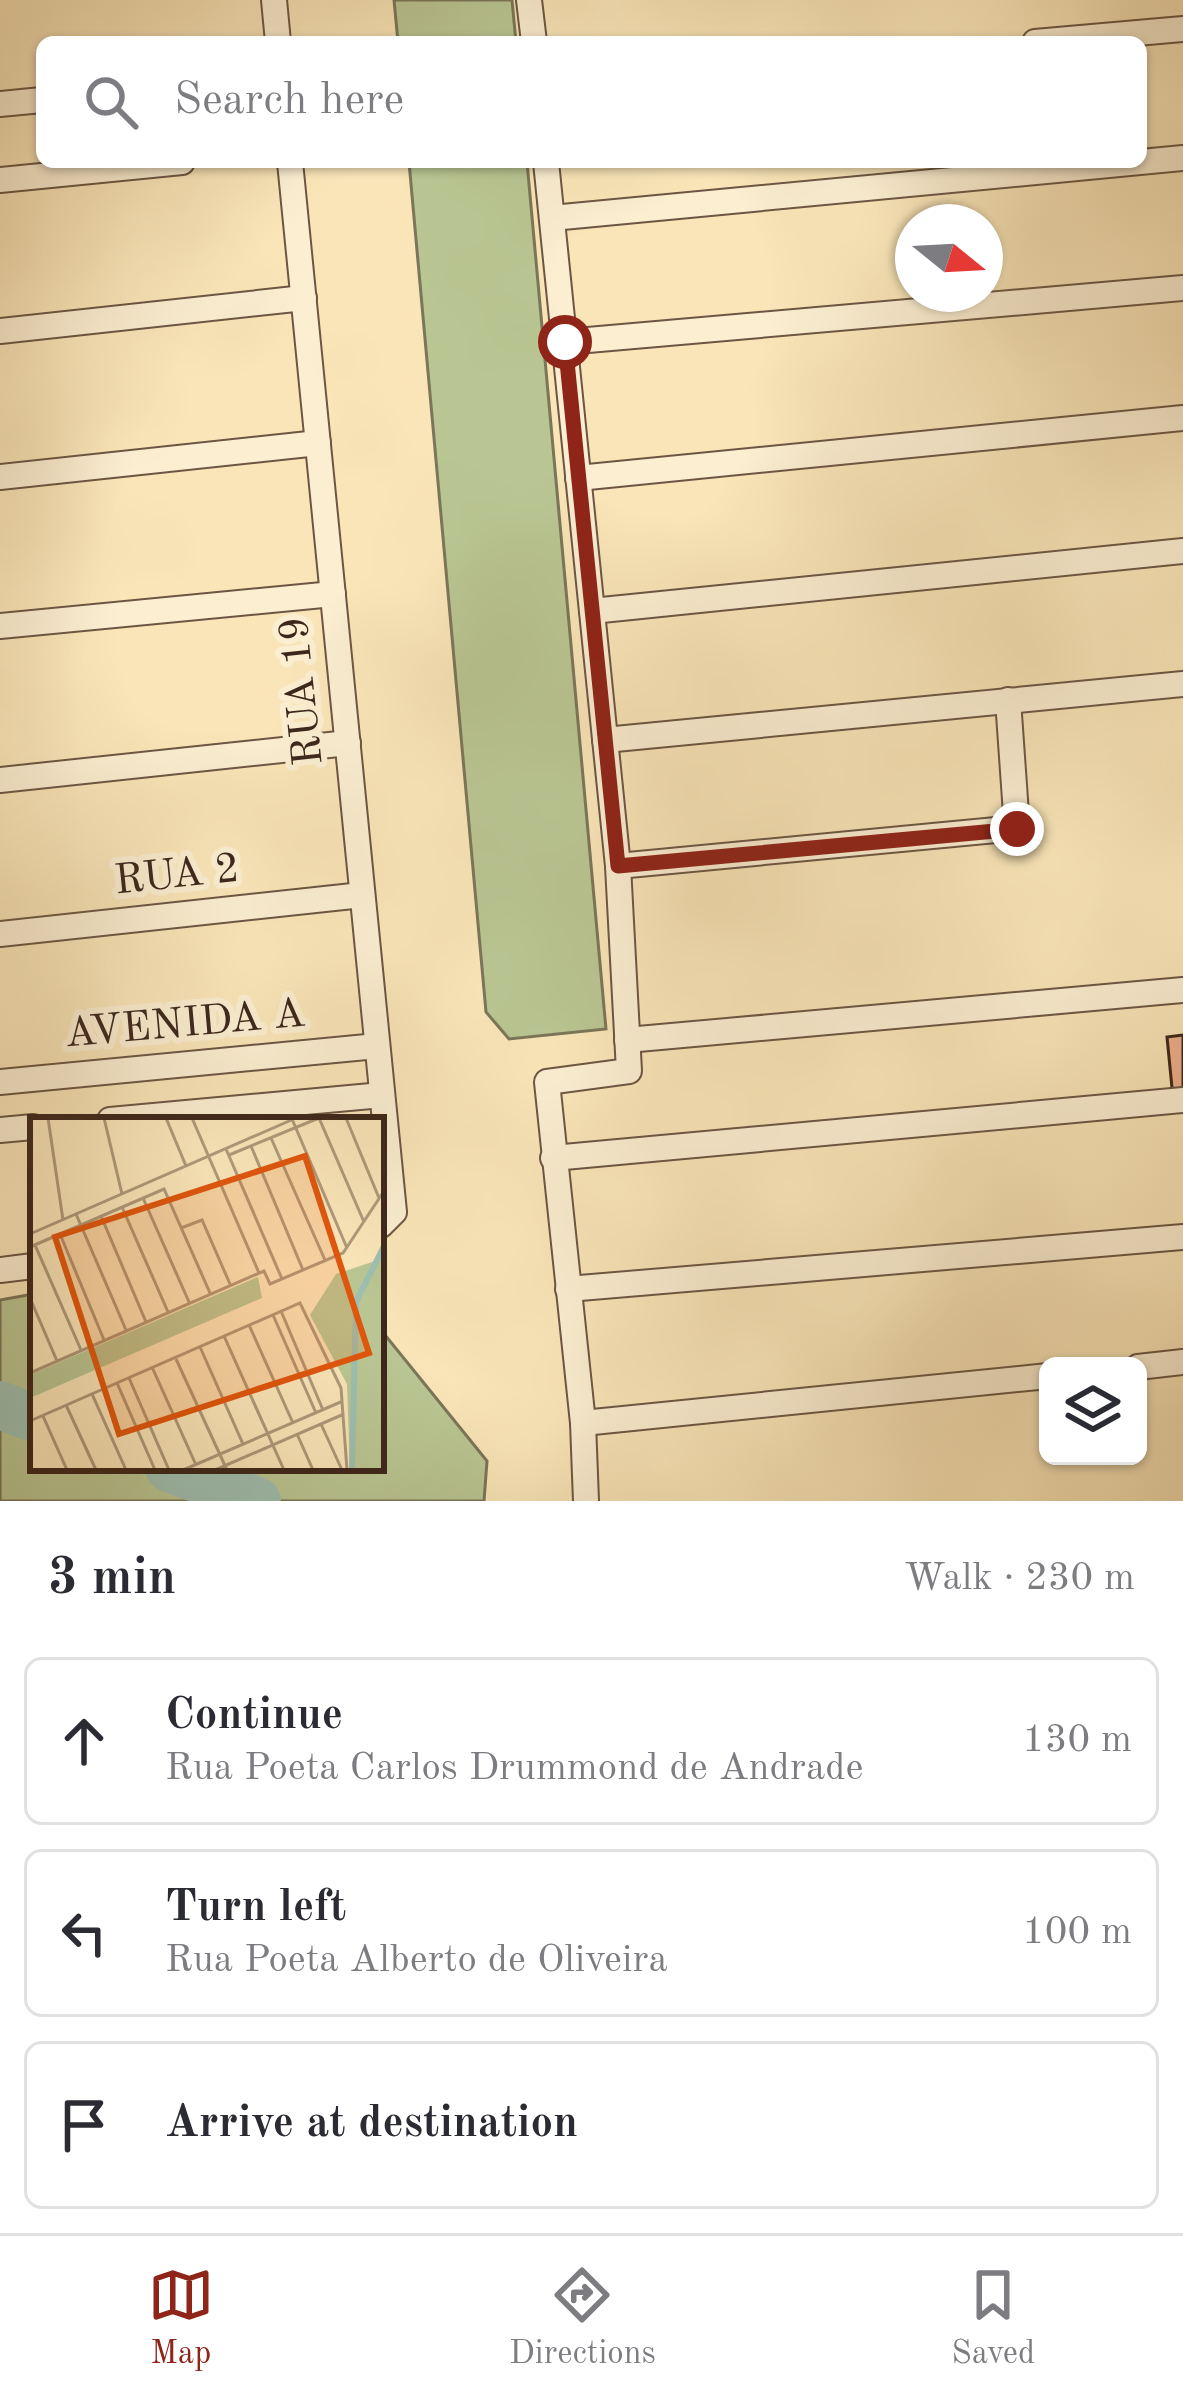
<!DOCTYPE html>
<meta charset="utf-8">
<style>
:root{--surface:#fff;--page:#f2f2f3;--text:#2b2b33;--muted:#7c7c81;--line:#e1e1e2;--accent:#8f2418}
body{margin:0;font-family:"Old Standard TT",serif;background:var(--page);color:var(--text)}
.controls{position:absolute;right:36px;bottom:36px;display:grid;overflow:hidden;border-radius:18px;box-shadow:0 3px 9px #0004}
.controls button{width:108px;height:108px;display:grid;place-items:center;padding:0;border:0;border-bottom:3px solid var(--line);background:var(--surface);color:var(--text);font:60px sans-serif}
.compass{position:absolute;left:895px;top:204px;width:108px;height:108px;border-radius:50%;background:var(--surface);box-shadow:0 3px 9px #0004;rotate:108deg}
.stop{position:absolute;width:36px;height:36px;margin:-27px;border:9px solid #8f2418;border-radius:50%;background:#fff}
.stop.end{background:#8f2418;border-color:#fff;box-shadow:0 3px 12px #0008}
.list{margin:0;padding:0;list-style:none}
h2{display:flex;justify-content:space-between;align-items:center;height:156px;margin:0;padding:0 48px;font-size:51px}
h2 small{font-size:39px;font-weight:400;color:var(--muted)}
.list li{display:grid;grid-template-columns:78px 1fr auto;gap:36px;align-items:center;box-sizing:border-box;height:168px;margin:0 24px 24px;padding:0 24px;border:3px solid var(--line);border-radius:18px}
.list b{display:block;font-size:45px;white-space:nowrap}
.list p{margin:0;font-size:39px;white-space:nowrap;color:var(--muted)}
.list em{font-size:39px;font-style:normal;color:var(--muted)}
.icon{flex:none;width:66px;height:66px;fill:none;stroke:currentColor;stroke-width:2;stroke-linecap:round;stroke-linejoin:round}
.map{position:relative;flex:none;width:1183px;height:1501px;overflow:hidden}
.search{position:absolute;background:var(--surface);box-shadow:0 3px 9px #0004;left:36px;right:36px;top:36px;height:132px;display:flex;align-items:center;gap:30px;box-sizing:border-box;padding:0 42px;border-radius:18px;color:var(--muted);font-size:45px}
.sheet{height:732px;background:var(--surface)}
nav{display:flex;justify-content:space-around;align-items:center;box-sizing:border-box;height:168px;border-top:3px solid var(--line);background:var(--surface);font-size:33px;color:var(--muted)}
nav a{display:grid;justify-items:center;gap:6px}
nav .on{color:var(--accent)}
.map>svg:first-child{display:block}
.green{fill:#b9c693;stroke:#7b7658;stroke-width:3}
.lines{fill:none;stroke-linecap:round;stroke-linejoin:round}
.river{stroke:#9ebfb0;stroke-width:48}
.building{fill:#edb08c;stroke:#3d271c;stroke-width:3}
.minor-casing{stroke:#6c5643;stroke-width:28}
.minor{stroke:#fbeed1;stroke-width:24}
.route{stroke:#8f2418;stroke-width:15}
.labels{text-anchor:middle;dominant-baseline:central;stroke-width:12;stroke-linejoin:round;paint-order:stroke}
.street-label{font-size:42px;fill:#3d271c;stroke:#fbeed1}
.inset-river{fill:none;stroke:#9ebfb0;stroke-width:6}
.inset-road{fill:none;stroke:#ae997a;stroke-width:3}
.view{fill:#df560d;fill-opacity:0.15;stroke:#df560d;stroke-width:6}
.inset-edge{fill:none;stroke:#3d271c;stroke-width:6}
</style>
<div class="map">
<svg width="1183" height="1501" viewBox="0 0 1183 1501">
<rect width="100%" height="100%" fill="#f9e5b8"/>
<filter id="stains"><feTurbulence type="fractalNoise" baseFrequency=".00167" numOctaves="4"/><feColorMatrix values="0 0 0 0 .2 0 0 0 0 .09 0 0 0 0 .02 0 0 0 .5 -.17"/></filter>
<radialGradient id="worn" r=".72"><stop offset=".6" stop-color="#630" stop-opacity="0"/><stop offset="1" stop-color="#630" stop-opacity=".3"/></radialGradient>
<g class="green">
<path d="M394 0H512L516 42H398Z"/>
<path d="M409 162H527L606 1029 509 1039 486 1012Z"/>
<path d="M33 1294V1468H381V1330L487 1461 484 1501H0V1300Z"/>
</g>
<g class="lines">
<g class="river">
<path d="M0 1405 33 1418"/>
<path d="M169 1468 257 1501"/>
</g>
</g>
<path class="building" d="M1183 1035V1097L1173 1098 1167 1037Z"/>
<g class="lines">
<g class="minor-casing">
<g id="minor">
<path d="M274 0 278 42"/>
<path d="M529 0 534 42"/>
<path d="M1035 42 1183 29"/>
<path d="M0 104 42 100"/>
<path d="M290 162 394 1212 381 1225"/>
<path d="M546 162 618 866 629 1071 547 1082 583 1423 586 1501"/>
<path d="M0 180 182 162"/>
<path d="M552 218 1183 158"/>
<path d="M0 331 304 298"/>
<path d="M565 342 1183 288"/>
<path d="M0 477 318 443"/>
<path d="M578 478 1183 418"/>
<path d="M592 611 1183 551"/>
<path d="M0 626 333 594"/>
<path d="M605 740 1183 684"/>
<path d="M0 780 348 743"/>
<path d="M618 866 1017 828 1008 700"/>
<path d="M0 934 362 895"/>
<path d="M627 1040 1183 990"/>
<path d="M0 1082 377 1046"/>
<path d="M110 1120 382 1095"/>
<path d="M0 1130 33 1127"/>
<path d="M553 1158 1183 1100"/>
<path d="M0 1270 33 1266"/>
<path d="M568 1289 1183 1237"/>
<path d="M1138 1367 1183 1362"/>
<path d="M583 1423 1048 1376"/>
</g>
</g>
<use href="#minor" class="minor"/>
</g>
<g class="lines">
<path class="route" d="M565 342 618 866 1017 829"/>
</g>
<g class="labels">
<g class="street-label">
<text transform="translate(303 691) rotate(-96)">RUA 19</text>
<text transform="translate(177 876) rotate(-6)">RUA 2</text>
<text transform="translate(185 1025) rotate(-5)">AVENIDA A</text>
</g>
</g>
<g transform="translate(30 1117)">
<rect width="354" height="354" fill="#f9e5b8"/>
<path d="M354 141V353H320L317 267 280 198 306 157ZM228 160 232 181 0 281V258Z" fill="#b9c693"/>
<path class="inset-river" d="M322 353 326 185 354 129"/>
<path class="inset-road" d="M18 1 33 103M74 1 92 77M136 1 156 49M162 1 229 156M289 1 334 105M316 1 349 81M262 2 317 131M241 21 295 143M221 29 273 153M196 32 252 162M199 38 289 1M113 81 159 185M92 90 138 195M46 97 96 213M71 99 116 205M151 111 172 103 200 167M0 117 266 1M30 117 74 223M5 128 51 233M0 130 134 72 180 176M0 181 27 244M251 194 293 293M243 198 286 296M219 208 263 306M194 219 254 353M170 230 213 327M146 242 197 353M122 250 166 348M0 256 234 154 240 167 313 136 354 74M99 261 139 353M87 266 125 353M62 277 96 353M36 288 66 353M13 299 37 353M0 304 270 186 311 271 317 353M291 307 312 353M267 317 283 353M153 353 313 284M185 353 314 297"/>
<path class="view" d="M275 39 339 236 89 317 25 120Z"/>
<rect width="354" height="354" class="inset-edge"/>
</g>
<rect width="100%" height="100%" filter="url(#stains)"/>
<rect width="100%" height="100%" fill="url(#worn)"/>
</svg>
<div class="controls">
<button><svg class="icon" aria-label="layers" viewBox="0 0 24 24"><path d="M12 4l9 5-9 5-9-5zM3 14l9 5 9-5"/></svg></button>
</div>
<svg class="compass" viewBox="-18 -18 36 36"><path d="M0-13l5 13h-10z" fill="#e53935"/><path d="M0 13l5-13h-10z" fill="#7c7c81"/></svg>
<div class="stop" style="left:565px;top:342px"></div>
<div class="stop end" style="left:1017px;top:829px"></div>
<div class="search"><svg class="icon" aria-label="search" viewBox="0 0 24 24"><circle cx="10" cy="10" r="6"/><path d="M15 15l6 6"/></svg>Search here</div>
</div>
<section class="sheet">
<h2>3 min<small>Walk · 230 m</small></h2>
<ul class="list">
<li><svg class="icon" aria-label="ahead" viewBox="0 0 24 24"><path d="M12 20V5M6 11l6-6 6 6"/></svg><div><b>Continue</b><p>Rua Poeta Carlos Drummond de Andrade</p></div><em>130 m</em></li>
<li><svg class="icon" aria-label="left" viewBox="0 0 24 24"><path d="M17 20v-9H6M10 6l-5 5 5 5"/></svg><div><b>Turn left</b><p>Rua Poeta Alberto de Oliveira</p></div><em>100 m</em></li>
<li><svg class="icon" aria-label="arrive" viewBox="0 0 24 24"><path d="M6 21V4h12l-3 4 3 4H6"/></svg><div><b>Arrive at destination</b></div></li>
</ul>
</section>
<nav>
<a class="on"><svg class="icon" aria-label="map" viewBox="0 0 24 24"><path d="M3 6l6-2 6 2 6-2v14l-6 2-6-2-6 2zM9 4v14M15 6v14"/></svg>Map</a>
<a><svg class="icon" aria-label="directions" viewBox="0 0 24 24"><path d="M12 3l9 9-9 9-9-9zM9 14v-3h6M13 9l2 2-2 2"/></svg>Directions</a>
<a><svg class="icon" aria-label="saved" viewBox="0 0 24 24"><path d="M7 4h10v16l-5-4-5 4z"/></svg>Saved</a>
</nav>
